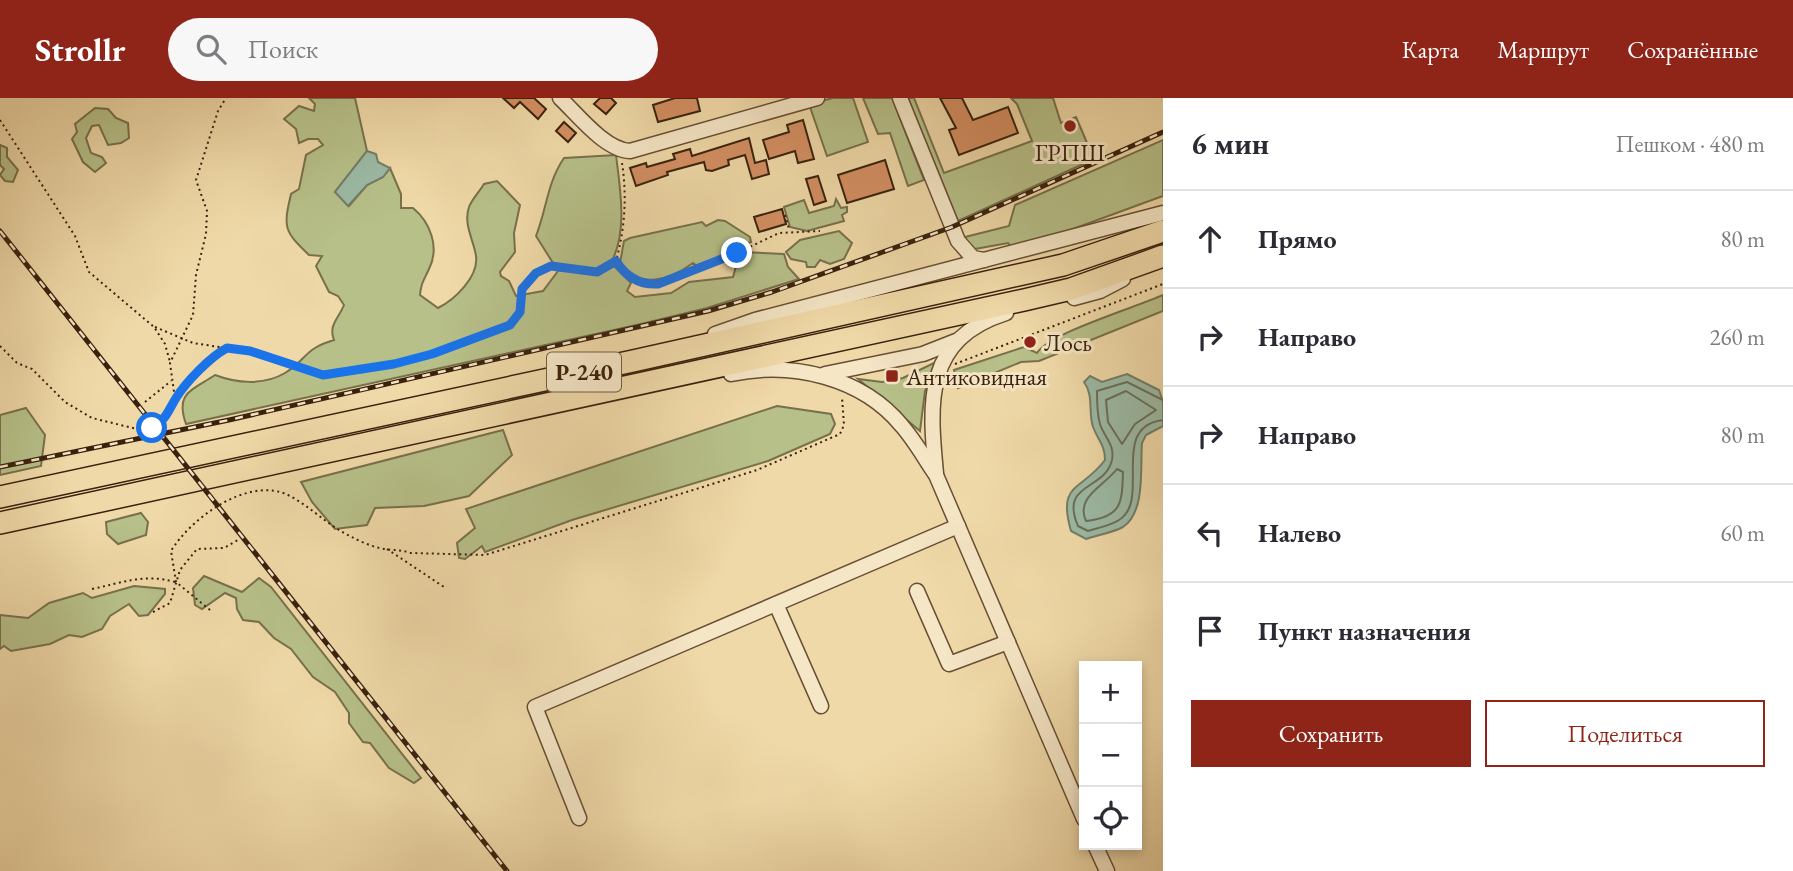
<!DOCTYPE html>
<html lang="ru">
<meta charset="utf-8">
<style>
:root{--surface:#fff;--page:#f7f7f7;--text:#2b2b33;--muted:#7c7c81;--line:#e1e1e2;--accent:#8f2418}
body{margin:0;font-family:"EB Garamond",serif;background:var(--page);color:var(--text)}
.controls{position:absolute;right:21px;bottom:21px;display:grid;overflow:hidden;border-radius:0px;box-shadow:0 4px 10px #0003}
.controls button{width:63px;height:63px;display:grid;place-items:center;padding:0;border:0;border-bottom:2px solid var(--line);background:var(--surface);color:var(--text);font:35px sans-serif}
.stop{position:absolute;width:21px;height:21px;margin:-16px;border:5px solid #1a73e8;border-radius:50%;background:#fff}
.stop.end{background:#1a73e8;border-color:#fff;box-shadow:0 2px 7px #0008}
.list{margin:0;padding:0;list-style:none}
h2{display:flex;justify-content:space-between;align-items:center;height:91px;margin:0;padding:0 28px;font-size:30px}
h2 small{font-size:23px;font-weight:400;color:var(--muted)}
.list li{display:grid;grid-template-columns:46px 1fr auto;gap:21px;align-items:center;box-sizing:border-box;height:98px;padding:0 28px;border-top:2px solid var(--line)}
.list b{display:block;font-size:26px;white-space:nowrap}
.list em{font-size:23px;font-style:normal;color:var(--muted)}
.actions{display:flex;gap:14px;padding:21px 28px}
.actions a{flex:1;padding:16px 0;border:2px solid var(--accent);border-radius:0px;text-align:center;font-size:24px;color:var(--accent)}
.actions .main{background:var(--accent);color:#fff}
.icon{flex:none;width:38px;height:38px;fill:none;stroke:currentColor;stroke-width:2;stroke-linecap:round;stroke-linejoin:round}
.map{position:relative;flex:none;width:1163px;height:773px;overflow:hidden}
header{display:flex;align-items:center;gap:42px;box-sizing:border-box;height:98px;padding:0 35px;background:var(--accent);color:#fff}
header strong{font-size:33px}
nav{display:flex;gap:38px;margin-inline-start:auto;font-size:24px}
.search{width:490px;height:63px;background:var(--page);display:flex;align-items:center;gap:18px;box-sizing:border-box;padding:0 24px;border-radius:38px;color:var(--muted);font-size:26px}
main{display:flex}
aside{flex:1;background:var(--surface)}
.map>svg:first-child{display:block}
.green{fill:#b7c089;stroke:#78704b;stroke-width:2}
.water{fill:#9bbaa5;stroke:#747d68;stroke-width:2}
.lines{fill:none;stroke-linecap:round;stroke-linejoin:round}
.shore{stroke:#6a6e59;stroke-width:2}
.building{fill:#d48f62;stroke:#39210d;stroke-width:2}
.minor-casing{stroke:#674f34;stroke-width:17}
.highway-casing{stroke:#39210d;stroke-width:24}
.path{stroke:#39210d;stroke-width:2;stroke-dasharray:2 3.5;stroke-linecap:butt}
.minor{stroke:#f5e6c6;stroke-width:14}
.highway{stroke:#f0d9a8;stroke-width:21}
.rail-casing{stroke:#39210d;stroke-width:5}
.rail{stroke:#f5e6c6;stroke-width:2.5;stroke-dasharray:8;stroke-linecap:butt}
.route{stroke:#1a73e8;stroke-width:9}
.poi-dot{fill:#8f2418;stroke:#f5e6c6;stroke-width:2.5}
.labels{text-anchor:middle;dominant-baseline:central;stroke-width:6;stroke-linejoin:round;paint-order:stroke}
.shield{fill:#f5e6c6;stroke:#715c44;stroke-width:2}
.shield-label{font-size:23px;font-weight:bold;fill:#39210d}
.poi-label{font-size:24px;fill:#39210d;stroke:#f5e6c6;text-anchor:start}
</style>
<header>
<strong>Strollr</strong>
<div class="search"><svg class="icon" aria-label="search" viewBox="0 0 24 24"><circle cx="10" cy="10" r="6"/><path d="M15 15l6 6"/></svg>Поиск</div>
<nav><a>Карта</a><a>Маршрут</a><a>Сохранённые</a></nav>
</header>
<main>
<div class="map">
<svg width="1163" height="773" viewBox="0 0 1163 773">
<rect width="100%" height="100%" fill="#f0d9a8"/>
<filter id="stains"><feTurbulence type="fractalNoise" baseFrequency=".00286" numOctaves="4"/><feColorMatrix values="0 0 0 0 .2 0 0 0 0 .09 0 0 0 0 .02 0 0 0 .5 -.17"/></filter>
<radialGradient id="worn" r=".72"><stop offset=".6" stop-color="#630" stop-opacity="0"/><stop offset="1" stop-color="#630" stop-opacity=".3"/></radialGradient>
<g class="green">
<path d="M309 0H355L367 53 335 94 349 108 367 87 383 79 390 70 401 96V110H413C430 124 440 149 429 171 424 182 421 185 420 197L438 210C454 202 479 179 476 158 474 143 463 126 469 109 472 101 480 93 484 86L497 83 520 107 514 135 515 154 500 174 501 178 509 183 516 198 543 193 558 173 536 138C547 110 547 85 564 60L616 57C620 91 628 133 611 165L631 185 627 193 635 199 671 195 689 184 733 179 738 161 743 154 784 156 788 169 799 181 707 210 641 226 186 326C175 295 191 293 215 277 236 285 263 288 285 275 307 262 303 251 334 242 328 227 339 220 344 207L338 198 329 194 316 168 322 158 309 157C284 133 283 130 291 96L299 91 306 57 323 47 318 41H308L299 45 296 31 284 21 299 8 314 13 315 6Z"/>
<path d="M833 0H853L868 44 827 58 810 9 813 5Z"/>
<path d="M863 0H892L924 82 908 88 890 35 878 36Z"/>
<path d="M908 0H914L944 75 1032 43 1017 6 1011 0H1053L1061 25 1076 19 1094 61 958 123Z"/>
<path d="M95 10 108 11 116 20 128 25 129 40 121 45 108 47 99 27 92 28 86 40 91 55 102 59 106 65 95 74 83 64 72 41 77 34 75 26Z"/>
<path d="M1163 42V98L1013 153 1008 145 969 152 965 139 1009 128 1015 107Z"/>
<path d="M0 47 7 50V59L18 72 13 84 5 83 0 77 4 71 0 67Z"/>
<path d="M836 101 841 110 847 109V114L842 117 844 123 807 133 790 129 784 109 804 102 809 115 834 108Z"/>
<path d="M718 122 725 123 750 139 751 144C742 147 738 151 730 156 720 162 708 161 697 168L693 165C670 182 639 192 620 165L624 143 630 140 702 124 706 128Z"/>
<path d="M839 133 852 145 844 161 830 166 820 162 815 169H807L806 164 791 161 786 154 800 142Z"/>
<path d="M1163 197V213L1039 263 1021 264 958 290 954 272 1024 249 1037 255C1049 235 1137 209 1163 197Z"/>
<path d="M938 263 925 293 920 333 858 281 882 284 903 280Z"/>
<path d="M777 308 831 316 835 326 830 336 768 363 572 422 485 454 482 448 465 461 459 460 457 445 475 430 466 411Z"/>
<path d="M26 310 45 337 41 368 0 377V317Z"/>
<path d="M503 332 512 357 469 398 424 408 375 410 367 427 335 431 312 404 301 384Z"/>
<path d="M141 415 148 424 146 437 118 446 107 436 106 424Z"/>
<path d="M204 478 242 494 259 480 271 489 421 680 414 685 389 670 370 645 363 644 349 625V615L335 594 313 579 291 551 274 540 259 524 243 522 237 511 236 500 225 495 202 511 195 507 193 490Z"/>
<path d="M134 488 165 491V496L148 517 139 518 129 506 110 518 102 531 82 539 69 537 50 546 11 553 4 548 0 551V517L28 520 49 505 83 495 92 500Z"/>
</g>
<g class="water">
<path d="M367 53 376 56 378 64 390 70 383 79 367 87 348 108 335 94Z"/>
<path d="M1127 276 1159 292 1163 304V328L1146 337 1142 345C1140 368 1146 414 1123 429 1112 435 1097 437 1086 441L1071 433C1057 384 1081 394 1105 362 1105 347 1098 342 1093 329 1088 314 1094 297 1084 284L1090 278 1102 284Z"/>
</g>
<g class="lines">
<g class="shore">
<path d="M1126 293 1156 312 1135 326 1122 346 1108 324 1106 302Z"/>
<path d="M1163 302 1127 284 1097 293C1097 303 1097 316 1100 326 1104 339 1115 346 1112 362 1105 393 1059 384 1078 428L1088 433C1097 430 1110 428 1119 422 1152 402 1108 329 1163 322"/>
<path d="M1117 371 1123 374C1122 405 1122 419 1086 423 1075 399 1104 388 1117 371Z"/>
</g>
</g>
<g class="building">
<path d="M503 0H534L546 11 538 21 520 4 514 10Z"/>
<path d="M600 0H611L616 5 606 16 594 6Z"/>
<path d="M675 0H697L700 13 658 24 653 7Z"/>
<path d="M940 0H962L973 22 1008 9 1018 35 959 57 949 32 956 30Z"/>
<path d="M803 22 814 61 798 65 795 53 769 61 763 42 789 34 787 27Z"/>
<path d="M564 24 576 35 568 44 556 33Z"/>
<path d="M749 40 755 65 766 62 769 76 752 81 745 57 728 62 729 67 712 73 706 72 704 64 667 74 668 77 636 88 630 70 646 65 647 69 675 61 673 56 690 51 692 58Z"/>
<path d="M885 62 894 91 847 105 838 77Z"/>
<path d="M818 78 826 103 814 107 806 81Z"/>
<path d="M782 111 786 126 759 134 754 119Z"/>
</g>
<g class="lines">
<g class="minor-casing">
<g id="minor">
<path d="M560 0C578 17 605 52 630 53L817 0"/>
<path d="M900 0 958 143 973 160 984 162"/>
<path d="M1074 200 1100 193 1123 181"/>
<path d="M715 236 755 222 1163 115"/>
<path d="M731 276C792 263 862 279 902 328 915 343 925 361 936 377L1084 721"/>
<path d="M825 276 923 256 956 243"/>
<path d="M936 375C929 304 924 241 1006 215"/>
<path d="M917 493 949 566 1008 544"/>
<path d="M776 506 821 608"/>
<path d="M579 720 535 609 958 428"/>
<path d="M1095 747 1107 773"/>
</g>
</g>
<g class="highway-casing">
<g id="highway">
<path d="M0 399 633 263 1063 167 1163 133"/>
<path d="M0 425 1024 202 1071 191 1163 158"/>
</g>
</g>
<g class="path">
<path d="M0 22 75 138 89 174 154 229 165 246 170 264"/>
<path d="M785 117 789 131"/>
<path d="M617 164C627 179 640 187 658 186L737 155 779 135 820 133"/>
<path d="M155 229 193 245 226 250"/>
<path d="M0 248 17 265 32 271 65 304 92 320 137 331 152 330 163 324 175 301 170 265 193 217 196 177 206 136 207 113 196 82 218 13 226 0"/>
<path d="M955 266 1163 186"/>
<path d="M175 301 208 263 227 250 250 253 323 277 394 266 432 256 510 227 520 214 522 191 535 175 551 168 597 174 616 163C625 131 627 97 622 65"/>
<path d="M145 304 171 283"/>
<path d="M387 451 444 489"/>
<path d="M92 491C122 485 144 475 175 484"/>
<path d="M210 512 176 484 171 453C191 420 248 378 288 397 310 408 327 427 350 438 359 443 370 448 380 450 391 453 400 451 411 455L485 457 757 372 840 336 844 327 842 299"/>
<path d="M153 514 170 505 180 472 197 451 224 450 238 442"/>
</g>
<use href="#minor" class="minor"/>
<use href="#highway" class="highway"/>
<g class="rail-casing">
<g id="rail">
<path d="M0 133 507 773"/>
<path d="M0 369 229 322 708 213 772 194 952 129 1163 34"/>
</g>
</g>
<use href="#rail" class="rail"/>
</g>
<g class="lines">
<path class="route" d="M152 330C166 322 168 313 176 300 186 284 210 259 227 250L250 253 323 277 394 266 432 256 510 227 520 214 522 191 536 175 551 168 597 174 616 163C626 179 640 187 658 186L737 155"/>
</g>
<g class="poi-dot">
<circle cx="1070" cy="28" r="7"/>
<circle cx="1030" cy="244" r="7"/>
<rect x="885" y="271" width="14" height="14" rx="3.5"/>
</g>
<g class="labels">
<rect class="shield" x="547" y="254.5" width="74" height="39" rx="5"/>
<g class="shield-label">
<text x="584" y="274">Р-240</text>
</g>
<g class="poi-label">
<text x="1070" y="54" text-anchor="middle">ГРПШ</text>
<text x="1044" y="244">Лось</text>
<text x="906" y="278">Антиковидная</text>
</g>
</g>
<rect width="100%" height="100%" filter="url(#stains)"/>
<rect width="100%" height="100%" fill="url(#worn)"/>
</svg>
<div class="controls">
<button>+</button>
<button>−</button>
<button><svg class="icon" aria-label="locate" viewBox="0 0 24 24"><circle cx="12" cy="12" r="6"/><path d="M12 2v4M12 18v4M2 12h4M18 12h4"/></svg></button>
</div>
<div class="stop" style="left:152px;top:330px"></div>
<div class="stop end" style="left:737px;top:155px"></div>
</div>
<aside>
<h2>6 мин<small>Пешком · 480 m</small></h2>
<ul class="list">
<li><svg class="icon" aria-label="ahead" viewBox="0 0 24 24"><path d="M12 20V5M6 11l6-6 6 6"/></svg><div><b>Прямо</b></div><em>80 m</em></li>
<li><svg class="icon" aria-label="right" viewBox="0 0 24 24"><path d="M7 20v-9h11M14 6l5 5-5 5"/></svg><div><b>Направо</b></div><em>260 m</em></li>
<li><svg class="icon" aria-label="right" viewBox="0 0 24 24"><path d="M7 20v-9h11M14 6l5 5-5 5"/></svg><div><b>Направо</b></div><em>80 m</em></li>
<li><svg class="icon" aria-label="left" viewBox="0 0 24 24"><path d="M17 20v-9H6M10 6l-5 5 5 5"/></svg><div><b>Налево</b></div><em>60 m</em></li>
<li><svg class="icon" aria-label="arrive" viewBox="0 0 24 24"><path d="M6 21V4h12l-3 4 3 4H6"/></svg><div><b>Пункт назначения</b></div></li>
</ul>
<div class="actions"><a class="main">Сохранить</a><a>Поделиться</a></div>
</aside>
</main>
